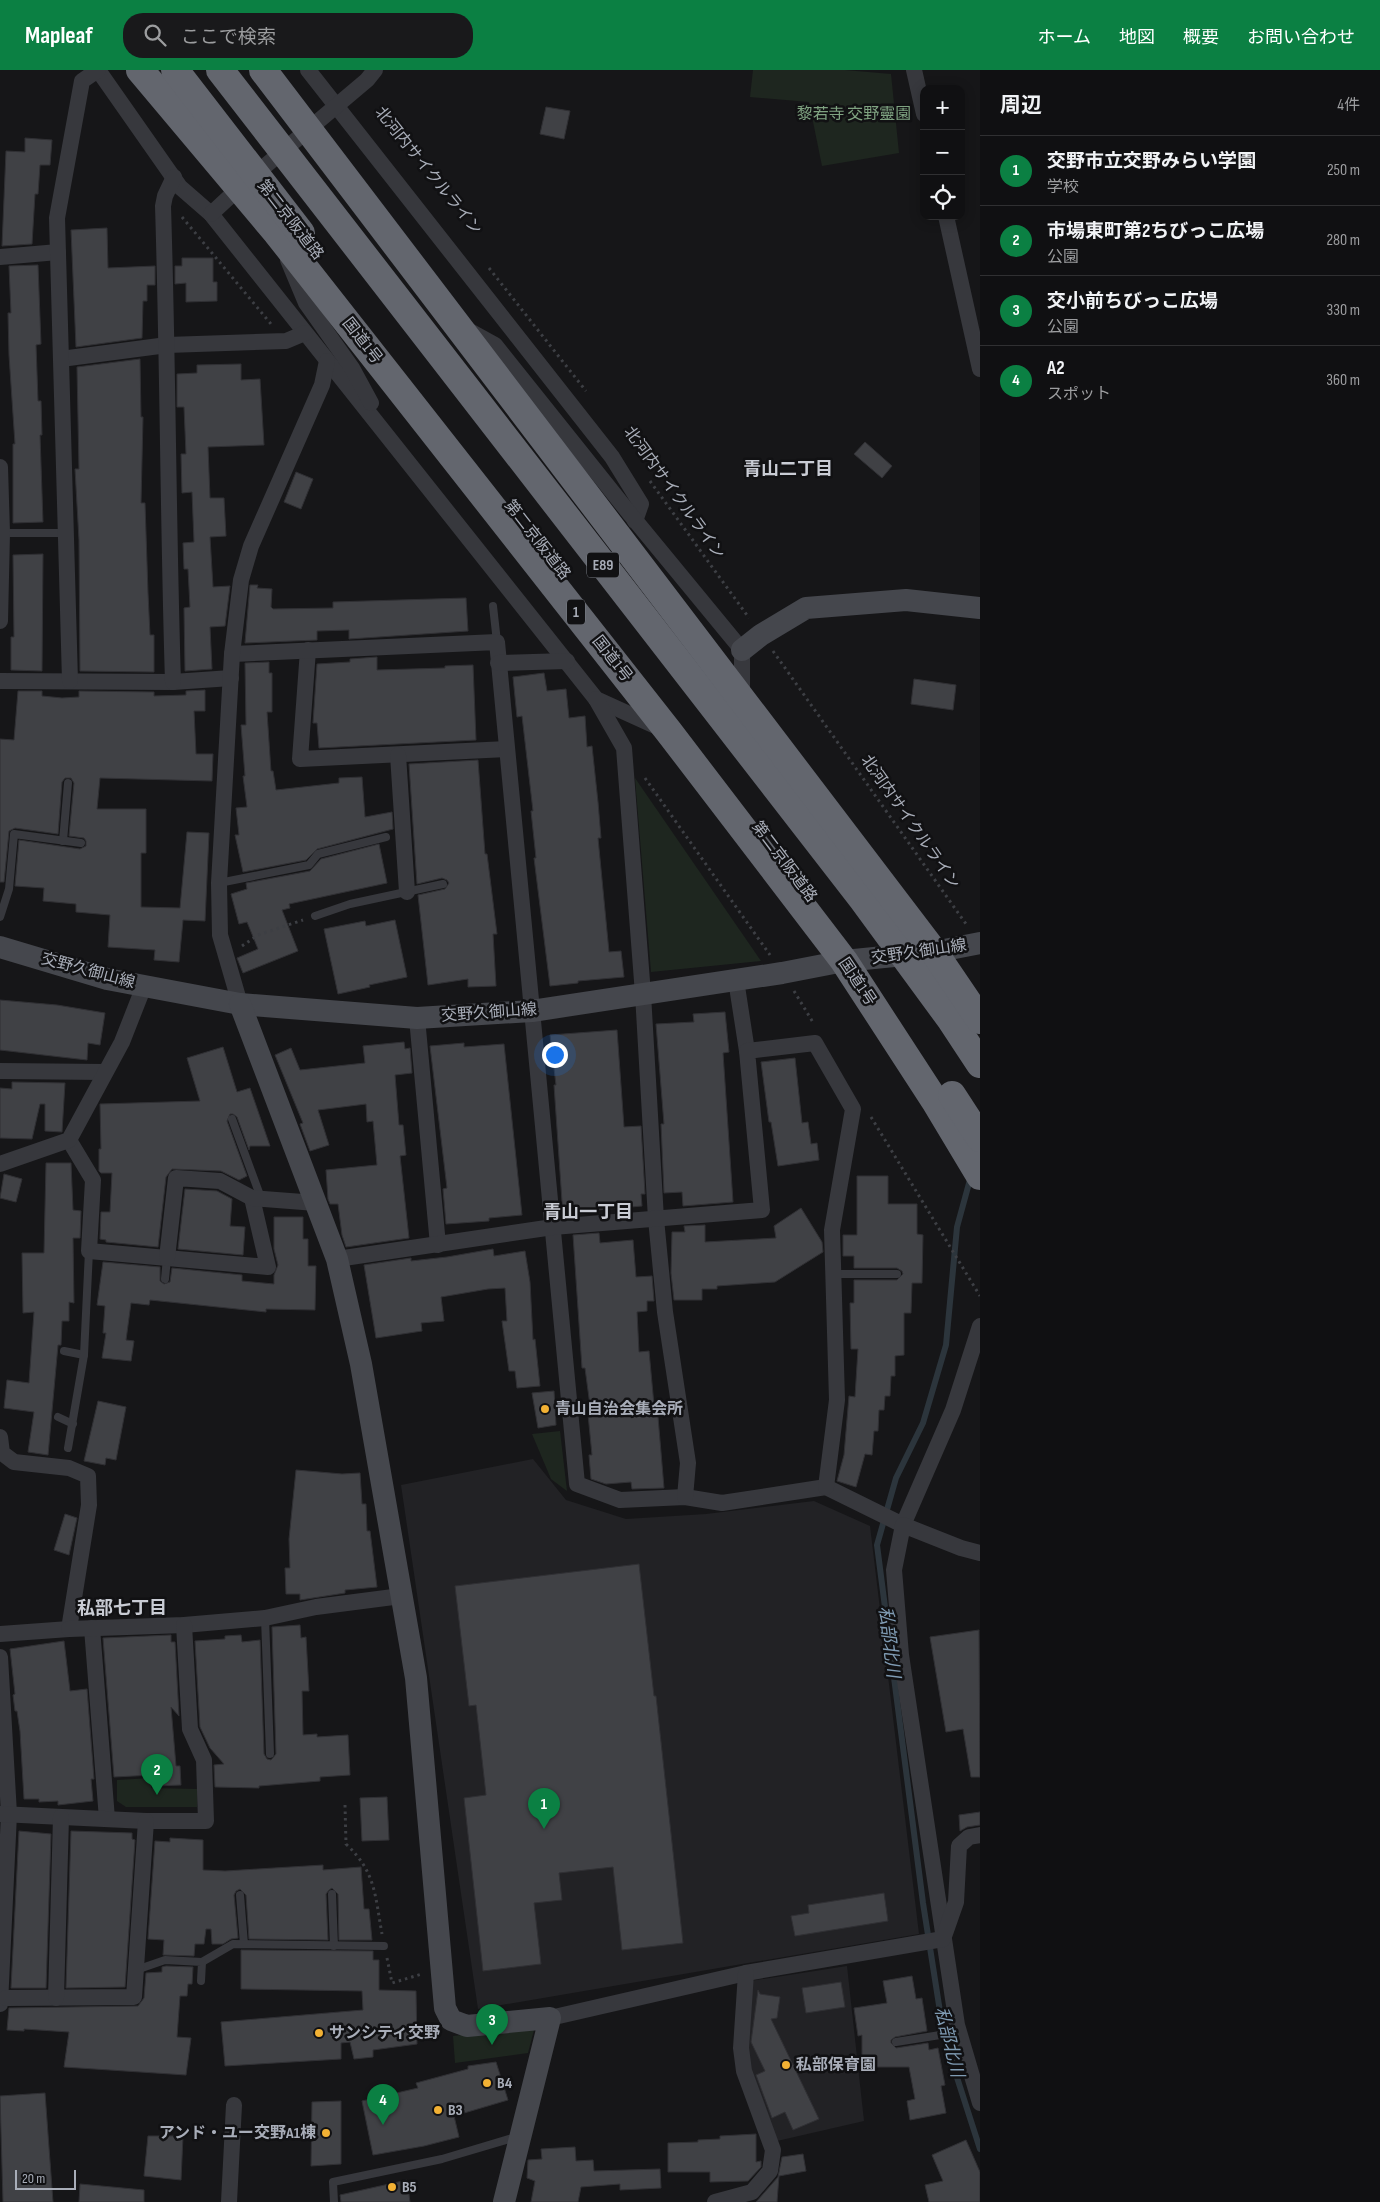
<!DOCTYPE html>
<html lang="ja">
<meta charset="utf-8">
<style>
:root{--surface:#101012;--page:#19191b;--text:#f1f3f6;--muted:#9c9d9f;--line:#303032;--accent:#0b8043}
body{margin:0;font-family:"Sofia Sans Condensed","Noto Sans JP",sans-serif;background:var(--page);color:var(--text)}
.controls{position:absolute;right:15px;top:15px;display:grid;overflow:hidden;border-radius:10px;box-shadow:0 2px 12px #0003}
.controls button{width:45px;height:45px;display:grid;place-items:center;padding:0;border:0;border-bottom:1px solid var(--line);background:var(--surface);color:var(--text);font:25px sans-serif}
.scale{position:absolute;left:15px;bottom:12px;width:61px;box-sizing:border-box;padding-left:5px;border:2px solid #a8adb8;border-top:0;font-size:14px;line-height:18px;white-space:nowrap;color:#a8adb8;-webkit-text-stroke:4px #111113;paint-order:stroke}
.you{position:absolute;left:554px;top:984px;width:18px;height:18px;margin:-12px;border:4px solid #fff;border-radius:50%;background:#1a73e8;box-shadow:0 0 0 8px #1a73e833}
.badge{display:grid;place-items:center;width:32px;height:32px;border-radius:50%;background:var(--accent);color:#fff;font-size:16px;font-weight:700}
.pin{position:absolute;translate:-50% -41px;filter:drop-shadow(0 1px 2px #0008)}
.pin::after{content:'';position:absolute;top:26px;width:18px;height:15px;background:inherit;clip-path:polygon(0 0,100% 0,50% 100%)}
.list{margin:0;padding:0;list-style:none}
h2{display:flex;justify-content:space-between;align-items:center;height:65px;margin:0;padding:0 20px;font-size:21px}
h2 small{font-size:16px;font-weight:400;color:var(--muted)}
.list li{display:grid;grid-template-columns:32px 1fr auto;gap:15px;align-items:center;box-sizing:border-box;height:70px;padding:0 20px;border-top:1px solid var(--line)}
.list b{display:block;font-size:19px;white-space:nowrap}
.list p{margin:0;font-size:16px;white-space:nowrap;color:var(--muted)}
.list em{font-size:16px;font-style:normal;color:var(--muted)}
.icon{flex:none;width:28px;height:28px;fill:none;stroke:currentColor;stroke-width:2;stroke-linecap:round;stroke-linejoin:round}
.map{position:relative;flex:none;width:980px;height:2132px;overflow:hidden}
header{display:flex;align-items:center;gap:30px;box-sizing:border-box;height:70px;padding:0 25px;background:var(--accent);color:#fff}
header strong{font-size:24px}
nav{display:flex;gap:28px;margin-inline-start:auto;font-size:18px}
.search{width:350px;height:45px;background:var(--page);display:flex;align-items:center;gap:12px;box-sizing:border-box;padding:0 18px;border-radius:20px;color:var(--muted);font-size:19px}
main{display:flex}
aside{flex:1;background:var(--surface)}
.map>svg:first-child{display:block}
.built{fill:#222225}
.green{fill:#1e261f}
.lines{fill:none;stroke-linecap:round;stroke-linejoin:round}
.stream{stroke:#2c353c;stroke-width:6}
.building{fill:#404145;stroke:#303034}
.path{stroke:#3d3f44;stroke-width:3;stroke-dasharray:2.5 4;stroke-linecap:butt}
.lane{stroke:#37383d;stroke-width:8}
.street{stroke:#37383d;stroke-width:16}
.secondary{stroke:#45474d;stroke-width:22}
.highway{stroke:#63666e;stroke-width:28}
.poi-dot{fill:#f2b134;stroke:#111113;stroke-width:2}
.labels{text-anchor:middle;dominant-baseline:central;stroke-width:5;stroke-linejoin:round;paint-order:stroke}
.shield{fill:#111113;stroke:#7b7e86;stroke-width:1}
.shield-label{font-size:15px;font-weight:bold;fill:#a8adb8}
.park-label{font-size:16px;fill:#7fa381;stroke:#111113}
.street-label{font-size:16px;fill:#a8adb8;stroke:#111113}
.poi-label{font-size:16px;font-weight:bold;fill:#a8adb8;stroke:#111113;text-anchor:start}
.neighbourhood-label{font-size:18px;font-weight:bold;fill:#c9ccd4;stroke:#111113}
.water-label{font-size:18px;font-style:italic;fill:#7f9bb3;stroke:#111113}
</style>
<header>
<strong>Mapleaf</strong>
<div class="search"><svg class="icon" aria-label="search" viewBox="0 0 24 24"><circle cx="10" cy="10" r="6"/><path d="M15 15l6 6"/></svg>ここで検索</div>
<nav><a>ホーム</a><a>地図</a><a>概要</a><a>お問い合わせ</a></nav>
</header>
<main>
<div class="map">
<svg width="980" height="2132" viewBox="0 0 980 2132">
<rect width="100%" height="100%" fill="#161618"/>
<g class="built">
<path d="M533 1389 566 1430 626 1449 706 1444 814 1431 870 1456 919 1864 478 1939 401 1415Z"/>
<path d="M847 1896 864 2051 777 2071 750 2006 747 1970 750 1911Z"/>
</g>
<g class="green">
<path d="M753 0H845L891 4 899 83 822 96 809 32 750 27Z"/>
<path d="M635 708 761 891 651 902Z"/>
<path d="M560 1361 567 1421 551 1409 532 1364Z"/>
<path d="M151 1708V1718L198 1719 197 1737H126L117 1731V1710Z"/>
<path d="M535 1956 528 1983 455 1993 453 1966Z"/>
</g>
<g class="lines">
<path class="stream" d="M971 1106 957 1157 946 1275 923 1353 896 1408 877 1475 923 1833 944 1967 980 2079"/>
</g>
<g class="building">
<path d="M546 37 570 41 564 69 540 64Z"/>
<path d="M25 68 52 70 50 95H40L38 124H35L32 174 2 176 6 81 25 82Z"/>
<path d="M107 158 108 198 155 196V215H147V231H143L142 268 76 277 71 160Z"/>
<path d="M182 188H213V212H217V231L186 232V213L175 214V196H182Z"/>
<path d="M38 195 41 274 36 275 38 331H41L42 365H40L43 452 13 453V374H15L9 285 8 243H11L9 196Z"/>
<path d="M140 289 141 347H143L141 433H145L148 523 150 565H154V602L80 601 79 470 75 399H79L77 297Z"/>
<path d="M241 294V310L260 309 264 375 208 377 210 428H224L226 466 210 467 213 517 230 516 225 556 210 557 212 599 185 601 184 538 190 537 188 499H184L183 473 194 472 192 422 182 423 181 384H186L184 337H177V304L197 303V295Z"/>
<path d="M865 372 892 396 882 408 854 384Z"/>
<path d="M296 402 313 409 301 439 284 432Z"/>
<path d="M43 484 42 601 11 600V567H14L13 485Z"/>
<path d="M250 515H258L257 518 272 519 271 537 273 539 333 538V532L466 528 468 561 349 569V560L317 561V570L245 573Z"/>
<path d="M377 587V600L445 598V596L473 595 476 670 319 678 317 653H313L317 594 350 592V589Z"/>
<path d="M269 592V603H272V642H267L271 701H273L276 720 339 713V708L362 707 365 747 392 742 393 759 317 779 306 790 243 802 235 765H239L236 738 247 737 243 706H245L241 655H246L245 593Z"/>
<path d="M544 603 547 621 566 619 569 648 585 646 587 677 592 676 598 732 601 768H598L609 882 621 881 624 907 578 911V913L550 916 534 788H536L531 741H533L522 646 517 647 513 607Z"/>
<path d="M914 609 956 615 953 640 911 634Z"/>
<path d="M205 620V641H194L196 684H213L212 711 100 708 97 739H146V783H141V837L180 838 187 762 209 763 205 851 183 850 179 892 154 890 155 880 108 877 110 845 76 842V834L43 831 44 818 15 816 19 770 80 779 86 776V771L84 768 69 766 74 713 71 708H65L62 712 58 764 15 758 9 761 4 812H0V669L14 670 18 621H42V626L62 628 79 627V621L154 622V626L186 625V621Z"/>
<path d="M478 690 485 784H487L497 864H493L496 916 468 917V909L428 915 418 825 445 819 449 813 447 810 442 808 417 814 409 694Z"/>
<path d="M379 774 387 813 289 834 290 838 282 840 298 881 243 903 237 888 258 879 247 852 239 854 231 824 247 819 246 813 310 801 321 789Z"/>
<path d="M395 850 407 907 369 915 370 917 338 924 324 859 365 851 366 856Z"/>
<path d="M0 930 57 935 105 943 100 975 88 973 87 990 0 980Z"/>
<path d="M725 942 729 982 723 983 733 1132 683 1136 682 1122 664 1123 661 1054H664L656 954 694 952 693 944Z"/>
<path d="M617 960 624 1057 641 1056 645 1124H641L642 1136 597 1140V1143L563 1146 554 1015H556L550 965Z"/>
<path d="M404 972 405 979 410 978 412 1003 395 1005 399 1055H403L406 1085 400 1086 409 1168 346 1177 342 1165 338 1134H330L328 1129 326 1100 377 1095 373 1051 367 1052 366 1034 318 1040 329 1075 310 1081 300 1054 303 1053 275 985 291 978 300 1000 365 993 363 976Z"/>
<path d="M464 973V977L504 974 522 1145 489 1148V1151L446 1154 443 1119 447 1118 430 976Z"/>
<path d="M223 977 237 1022 250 1018 270 1076H250L249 1080 237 1047 233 1044H230L227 1051 247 1106 239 1110 221 1101 172 1099 166 1107 158 1177 106 1172V1170L100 1169 101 1142H110L112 1103H101L99 1101V1079H101L100 1034 200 1031 187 988Z"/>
<path d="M795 988 802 1053 808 1052 811 1074 817 1073 819 1090 778 1096 771 1052H769L761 992Z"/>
<path d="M12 1012 65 1013 62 1062 45 1061V1034H40L32 1069 0 1068V1018L12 1019Z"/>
<path d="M46 1093H71L73 1140 81 1141 80 1168H73L74 1233 69 1232V1251H62L61 1275H58L48 1385 28 1382 34 1342 4 1338 7 1310 29 1313 34 1242 23 1243 22 1183H44Z"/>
<path d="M4 1104 22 1109 16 1132 0 1128Z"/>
<path d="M857 1106H888V1134H917V1164L923 1165 922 1213H912L911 1243H904V1285L895 1286V1306H891L890 1326H885L884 1340H879L878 1361H874L872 1385 865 1384 856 1417 837 1411 844 1385 849 1326 855 1327 858 1279H851L850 1233H854V1210H897L903 1204 902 1201 897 1198H854V1186H843V1165H857Z"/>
<path d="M185 1119 217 1121 232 1129 230 1156 245 1157 243 1185 178 1179Z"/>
<path d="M801 1138 822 1172 823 1182 775 1212 717 1216V1219H702V1230H674L671 1203 672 1162H685L684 1156 705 1155V1172L776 1168 774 1156Z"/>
<path d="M274 1147H303V1169H308V1196H316L315 1240 266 1239V1242L150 1230 149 1235 131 1233 126 1270 134 1271 131 1291 102 1288 106 1263H103L105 1236 97 1235 103 1192 160 1197V1211L164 1214 170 1212 172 1198 242 1205V1211L274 1214V1205L278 1195 274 1179Z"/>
<path d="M599 1163 600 1173 633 1170 636 1207 652 1206 654 1231H647V1241L637 1242 639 1282 649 1281 654 1335H657L664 1418 632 1419 631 1412 606 1414 591 1409 589 1385H592L588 1344 591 1343 585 1298H582L573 1165Z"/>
<path d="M493 1179 494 1186 525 1181 530 1212 533 1270 535 1269 540 1316 517 1318 515 1301H509L502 1251H507L505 1218 488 1219 441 1227 444 1251 421 1253 422 1261 376 1268 364 1195 411 1188V1191L447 1187Z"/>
<path d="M554 1321 556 1355 538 1358 532 1323Z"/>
<path d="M98 1331 126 1337 116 1390 106 1388 105 1395 84 1391Z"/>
<path d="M296 1400 342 1404 360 1403 362 1434H366L367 1461H370L377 1517 345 1520V1523L300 1530V1524H286L285 1498H290L289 1469Z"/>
<path d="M65 1444 77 1448 69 1485 54 1480Z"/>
<path d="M639 1494 654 1626H656L683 1873 622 1880 613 1797 559 1803 562 1830 534 1833 541 1894 483 1901 464 1728 486 1725 476 1635 469 1636 455 1516Z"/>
<path d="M300 1555 301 1568 306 1567 309 1621H302L303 1665 317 1664V1667L348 1665 350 1705 320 1707V1711L259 1716V1718L215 1717 214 1695 224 1694 210 1678 200 1657 195 1571 225 1569V1566L241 1565 242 1572 260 1570 264 1684 267 1689 271 1690 276 1684 272 1557Z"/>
<path d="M979 1560 980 1707H971L963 1659 946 1662 930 1567Z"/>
<path d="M171 1565V1572H175L179 1646 171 1637 176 1696H180L181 1715 154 1716 153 1705 114 1707 103 1568Z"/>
<path d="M64 1571 70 1621 87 1619 94 1709H91L93 1731 58 1735V1731L39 1732V1729H24L20 1661 17 1641H15L13 1625 15 1624 10 1579Z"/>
<path d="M387 1727 389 1770 362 1771 360 1728Z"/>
<path d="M980 1742V1755L967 1757 960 1761 959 1745Z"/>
<path d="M19 1761 51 1764 46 1918H11Z"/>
<path d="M71 1761 132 1763V1769L135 1770 125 1917 66 1918Z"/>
<path d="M170 1768 203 1770V1800L225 1801 323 1795V1800L361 1797 364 1839H369L372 1870H339L338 1824 332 1818 329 1820 326 1824 328 1870 249 1869 246 1825 240 1819 236 1821 234 1825 238 1868 231 1869 223 1874H212L211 1859H206L204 1874H195L194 1886 163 1885 164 1870 148 1869 155 1771 170 1772Z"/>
<path d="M884 1823 888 1851 795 1866 791 1846 809 1843 808 1835Z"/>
<path d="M241 1880 373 1881V1890H379V1920L416 1921 417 1974 373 1980V1987L354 1989 350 1972 341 1973V1989L225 1996 221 1952 363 1940 362 1921 241 1919Z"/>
<path d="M166 1896 193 1897 192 1914H188L187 1926H180L177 1967 191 1968 186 2005 64 1997 69 1962 24 1959V1961L7 1960 9 1938 138 1936 144 1928 146 1903 162 1902V1897Z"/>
<path d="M912 1906 916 1929 922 1928 927 1961 895 1967 891 1970V1973L896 1978 928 1973 929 1980 938 1978 945 2015 941 2016 946 2043 910 2050 907 2031 915 2029 909 1997H862V1965L858 1966 854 1938 887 1933 883 1911Z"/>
<path d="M841 1912 845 1937 806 1943 802 1918Z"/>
<path d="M758 1920 760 1924 780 1927 777 1948 771 1949 819 2049 793 2060 785 2042 772 2048 756 2005 765 2001 751 1972Z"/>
<path d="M496 1992 508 2030 454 2046 459 2067 424 2076 373 2085 362 2031 418 2018 416 2013 468 1999V1996Z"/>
<path d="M45 2023 53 2132H3L0 2026Z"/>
<path d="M341 2031V2094L311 2096 312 2032Z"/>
<path d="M756 2064V2092L761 2091V2097L748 2111 710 2112V2102H668V2073L698 2072V2070L720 2069V2066Z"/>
<path d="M148 2066H183L181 2110 144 2106Z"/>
<path d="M966 2070 980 2102V2132H929L925 2115 943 2111 932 2085Z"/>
<path d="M575 2077 576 2091 593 2090 594 2101 660 2099 661 2118 620 2120V2114L581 2117 578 2132H531L535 2111 527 2108 528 2090 542 2089 541 2079Z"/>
<path d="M803 2084 806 2101 779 2106 777 2132H756L778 2107 782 2087Z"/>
<path d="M407 2110 410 2132H341L340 2125Z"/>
<path d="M80 2114 144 2120V2132H79Z"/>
</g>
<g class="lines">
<g class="path">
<path d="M182 147 271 254"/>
<path d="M489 198 586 321"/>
<path d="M650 411 749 548"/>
<path d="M773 581 966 854"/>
<path d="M645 708 770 885"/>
<path d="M242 876 258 865 303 850"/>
<path d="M794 921 814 954"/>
<path d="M871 1047 980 1226"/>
<path d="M345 1735 346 1774C376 1802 375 1826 382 1864"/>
<path d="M387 1888 392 1913 422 1904"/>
</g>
<g class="lane">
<path d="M2 463H67"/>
<path d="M493 536 497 572"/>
<path d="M63 771 68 713"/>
<path d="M219 813 309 795 318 784 386 767"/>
<path d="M315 846 350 834 443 814"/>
<path d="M0 847 9 819 14 764 81 773"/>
<path d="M232 1049 261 1128"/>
<path d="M833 1204H897"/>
<path d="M165 1209 167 1188"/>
<path d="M64 1281 84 1285"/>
<path d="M58 1347 73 1354"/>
<path d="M68 1378 84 1285 89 1181"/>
<path d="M265 1548 270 1684"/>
<path d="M332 1824 334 1876"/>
<path d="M240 1825 244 1874"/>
<path d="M202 1892 233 1874 384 1876"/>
<path d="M136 1900 165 1890 202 1892 201 1911"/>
<path d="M896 1972 959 1962"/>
<path d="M334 2132 333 2112 442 2089 516 2067"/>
</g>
<g class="street">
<path d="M98 0 180 117 211 144 596 629 662 659"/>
<path d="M308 0 612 387 641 434 635 451"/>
<path d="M914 0 924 44"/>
<path d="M211 144 239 118 367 10 375 0"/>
<path d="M946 146 980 299"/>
<path d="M0 187 58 182"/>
<path d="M288 190 306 233 352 298 371 333"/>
<path d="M466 259 495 275 630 444 742 580V629"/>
<path d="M61 289 167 275 286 271 305 263"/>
<path d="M0 397 2 463 0 551"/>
<path d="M308 580 300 689 507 679"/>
<path d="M232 584 497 572 577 1414 620 1430 685 1427 722 1433 826 1417 903 1455 953 1340 980 1256"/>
<path d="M498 593 567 591"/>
<path d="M0 611 173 612 231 608"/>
<path d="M70 611 57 148 82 11 98 0"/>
<path d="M173 612C168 453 168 294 163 136L165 126 174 107"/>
<path d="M596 629 624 678 643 924 656 1149 665 1242 688 1393 685 1427"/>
<path d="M398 685 407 822"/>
<path d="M736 910 747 981"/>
<path d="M240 934 220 865 219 813 232 584 241 510 251 476 322 315 327 291"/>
<path d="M417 948 438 1175"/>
<path d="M0 1001 105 1002"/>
<path d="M69 1070 93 1110 89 1181 268 1197 252 1128"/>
<path d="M0 1094 69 1070 122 972 144 916"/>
<path d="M167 1188 176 1108 220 1111 252 1128 316 1133"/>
<path d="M337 1189 553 1157 762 1140 747 981 815 973 853 1039 832 1160 837 1330 826 1417"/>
<path d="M0 1367 2 1383 14 1392 69 1398 88 1406 89 1435 69 1559 0 1564"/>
<path d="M980 1483 961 1478 903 1455 894 1500 901 1585 957 1955 980 2033"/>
<path d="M92 1558 107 1749"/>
<path d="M69 1559 184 1555 265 1548 316 1537 401 1526"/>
<path d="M0 1587 9 1744 0 1934"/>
<path d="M0 1744 146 1751H206L204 1690 190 1659 184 1555"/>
<path d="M6 1928 134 1927 146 1751"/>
<path d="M56 1928 61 1747"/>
<path d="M550 1948 746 1903 943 1869 956 1832 959 1776 969 1767 980 1765"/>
<path d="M229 2132 234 2035"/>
<path d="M715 2132 752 2122 770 2101 773 2080 744 2001 741 1978 746 1903"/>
</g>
<g class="secondary">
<path d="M742 580 761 565 806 538 906 530 980 538"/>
<path d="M0 877 107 909 240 934 417 948 532 941 782 903 844 891 934 882 980 873"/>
<path d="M240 934 337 1189 361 1294 416 1608 445 1938 451 1950 467 1956 550 1948 504 2132"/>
</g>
<g class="highway">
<path d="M140 0 277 163 669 662 844 891 935 1031 980 1106"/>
<path d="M175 0 301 163"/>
<path d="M220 0 863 830 951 950 980 994"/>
<path d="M263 0 934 882 980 950"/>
<path d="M952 1025 980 1068"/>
</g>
</g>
<g class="poi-dot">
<circle cx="545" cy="1339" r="5"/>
<circle cx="319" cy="1963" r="5"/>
<circle cx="786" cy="1995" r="5"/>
<circle cx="487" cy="2013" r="5"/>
<circle cx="438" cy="2040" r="5"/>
<circle cx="326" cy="2063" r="5"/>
<circle cx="392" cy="2117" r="5"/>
</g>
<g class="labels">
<g class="shield">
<rect x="587" y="482.5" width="32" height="25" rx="4"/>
<rect x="567" y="529.5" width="18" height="25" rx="4"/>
</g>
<g class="shield-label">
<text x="603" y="495">E89</text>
<text x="576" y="542">1</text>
</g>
<g class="park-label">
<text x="854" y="44">黎若寺 交野靈園</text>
</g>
<g class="street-label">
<text transform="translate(428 101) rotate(51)">北河内サイクルライン</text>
<text transform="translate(290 150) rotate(52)">第二京阪道路</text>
<text transform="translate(362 271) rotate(52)">国道1号</text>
<text transform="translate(674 423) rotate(54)">北河内サイクルライン</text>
<text transform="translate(537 470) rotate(52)">第二京阪道路</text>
<text transform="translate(612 589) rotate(52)">国道1号</text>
<text transform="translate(910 752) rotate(55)">北河内サイクルライン</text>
<text transform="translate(784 792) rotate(53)">第二京阪道路</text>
<text transform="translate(919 882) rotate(-8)">交野久御山線</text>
<text transform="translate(88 901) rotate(15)">交野久御山線</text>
<text transform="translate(857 912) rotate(56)">国道1号</text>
<text transform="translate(489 943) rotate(-4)">交野久御山線</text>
</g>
<g class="poi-label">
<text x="555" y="1339">青山自治会集会所</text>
<text x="329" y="1963">サンシティ交野</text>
<text x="796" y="1995">私部保育園</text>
<text x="497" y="2013">B4</text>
<text x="448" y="2040">B3</text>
<text x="316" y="2063" text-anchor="end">アンド・ユー交野A1棟</text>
<text x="402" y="2117">B5</text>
</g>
<g class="neighbourhood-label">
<text x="788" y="399">青山二丁目</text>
<text x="588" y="1142">青山一丁目</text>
<text x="122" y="1538">私部七丁目</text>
</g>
<g class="water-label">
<text transform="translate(889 1572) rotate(83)">私部北川</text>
<text transform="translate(949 1972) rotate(76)">私部北川</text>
</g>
</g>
</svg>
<div class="controls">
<button>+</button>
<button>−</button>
<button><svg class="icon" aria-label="locate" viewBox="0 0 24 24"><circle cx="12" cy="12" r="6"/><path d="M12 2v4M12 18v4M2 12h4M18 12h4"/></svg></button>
</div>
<div class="scale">20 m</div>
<div class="you"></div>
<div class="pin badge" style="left:544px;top:1759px">1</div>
<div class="pin badge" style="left:157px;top:1725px">2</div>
<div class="pin badge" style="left:492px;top:1975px">3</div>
<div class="pin badge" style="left:383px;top:2055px">4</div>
</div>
<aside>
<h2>周辺<small>4件</small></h2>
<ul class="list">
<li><span class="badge">1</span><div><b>交野市立交野みらい学園</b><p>学校</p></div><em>250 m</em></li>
<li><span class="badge">2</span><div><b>市場東町第2ちびっこ広場</b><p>公園</p></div><em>280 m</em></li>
<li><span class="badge">3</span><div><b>交小前ちびっこ広場</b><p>公園</p></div><em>330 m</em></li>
<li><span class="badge">4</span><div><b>A2</b><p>スポット</p></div><em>360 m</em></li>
</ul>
</aside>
</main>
